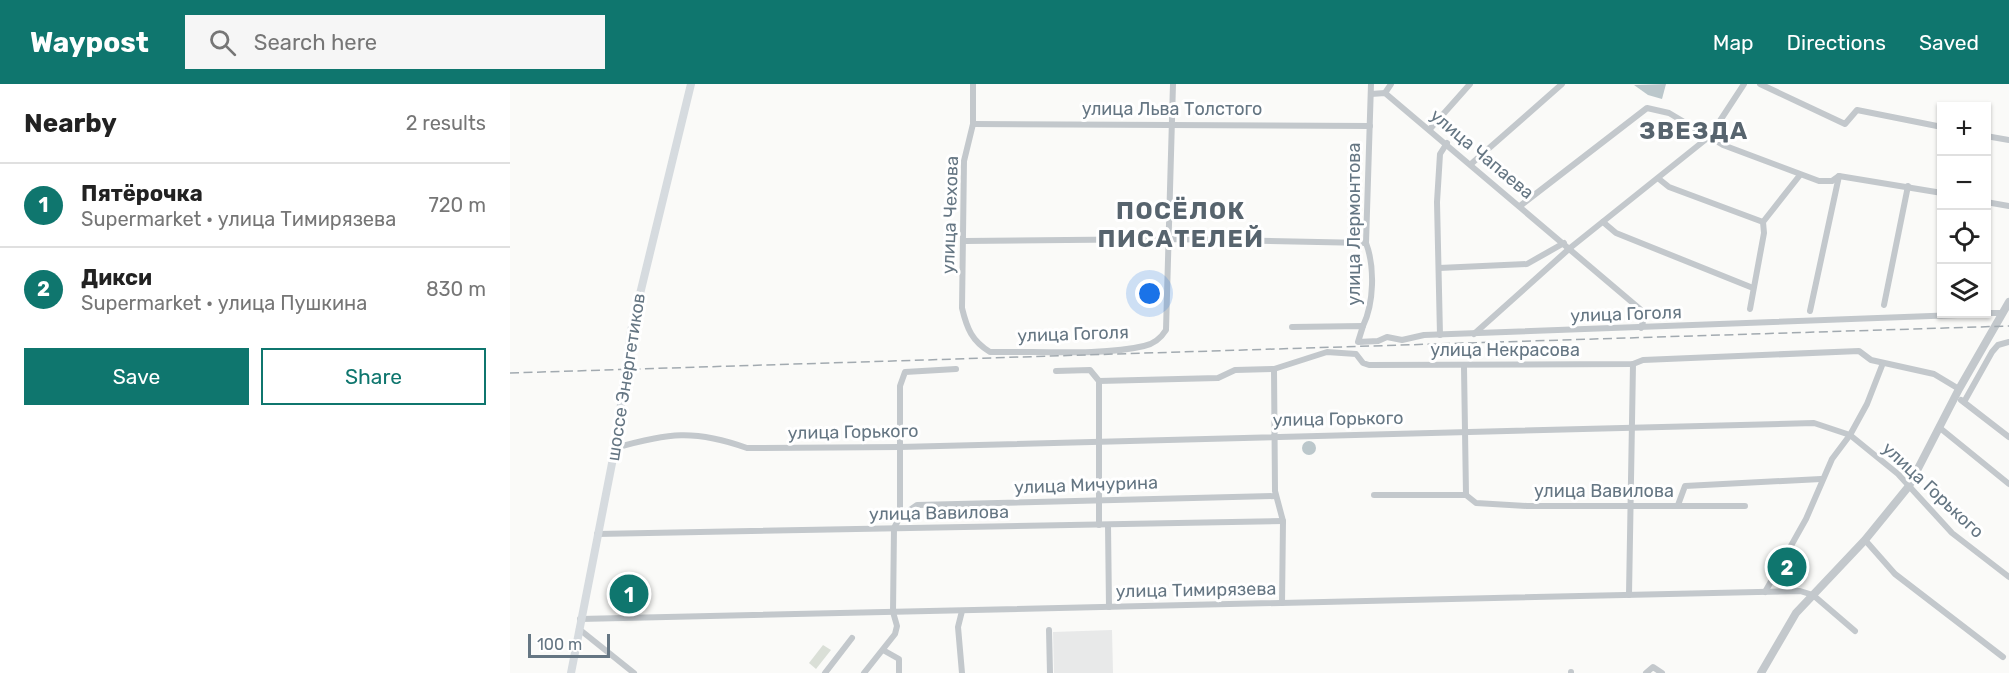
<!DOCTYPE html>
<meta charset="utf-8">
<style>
:root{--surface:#fff;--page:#f6f6f6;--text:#222;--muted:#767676;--line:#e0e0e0;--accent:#0f766e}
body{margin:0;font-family:Rubik,sans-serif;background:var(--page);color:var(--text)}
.controls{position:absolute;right:18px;top:18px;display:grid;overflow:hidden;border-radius:0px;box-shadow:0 2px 4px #0004}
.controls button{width:54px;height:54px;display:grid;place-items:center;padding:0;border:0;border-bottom:2px solid var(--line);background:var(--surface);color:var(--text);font:30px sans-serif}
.scale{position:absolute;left:18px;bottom:15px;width:82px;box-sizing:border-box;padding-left:6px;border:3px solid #657683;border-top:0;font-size:16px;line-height:21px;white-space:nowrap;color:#657683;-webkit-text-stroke:4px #fff;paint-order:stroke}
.you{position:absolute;left:640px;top:210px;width:21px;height:21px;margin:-15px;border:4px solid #fff;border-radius:50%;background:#1a73e8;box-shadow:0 0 0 9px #1a73e833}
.badge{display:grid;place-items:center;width:39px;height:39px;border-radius:50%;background:var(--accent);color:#fff;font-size:20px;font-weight:700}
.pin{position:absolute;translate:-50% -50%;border:3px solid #fff;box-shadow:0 2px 6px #0006}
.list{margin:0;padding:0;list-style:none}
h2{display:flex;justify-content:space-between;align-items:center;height:78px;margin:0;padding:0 24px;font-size:26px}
h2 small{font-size:20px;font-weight:400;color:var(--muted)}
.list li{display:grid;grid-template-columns:39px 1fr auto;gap:18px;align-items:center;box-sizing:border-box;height:84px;padding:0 24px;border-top:2px solid var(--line)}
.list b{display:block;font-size:22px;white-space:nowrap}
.list p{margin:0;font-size:20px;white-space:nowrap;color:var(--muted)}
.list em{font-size:20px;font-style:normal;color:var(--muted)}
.actions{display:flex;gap:12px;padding:18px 24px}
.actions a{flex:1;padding:14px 0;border:2px solid var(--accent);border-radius:0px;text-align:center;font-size:21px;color:var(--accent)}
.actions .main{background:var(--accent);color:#fff}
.icon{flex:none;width:33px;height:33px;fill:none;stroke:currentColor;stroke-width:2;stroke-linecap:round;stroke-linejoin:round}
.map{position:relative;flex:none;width:1499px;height:589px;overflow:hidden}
header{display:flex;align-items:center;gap:36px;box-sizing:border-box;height:84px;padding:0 30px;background:var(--accent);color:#fff}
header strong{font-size:28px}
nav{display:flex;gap:33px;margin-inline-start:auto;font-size:21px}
.search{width:420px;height:54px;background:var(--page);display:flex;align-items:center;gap:15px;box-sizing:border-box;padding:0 21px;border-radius:0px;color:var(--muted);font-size:22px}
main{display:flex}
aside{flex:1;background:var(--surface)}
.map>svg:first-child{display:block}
.built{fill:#e8e9e9}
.green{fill:#dadfd7}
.water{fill:#bbc7cb}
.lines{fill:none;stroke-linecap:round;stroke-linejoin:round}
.minor{stroke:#c3c8cc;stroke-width:6}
.tertiary{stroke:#c3c8cc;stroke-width:8}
.secondary{stroke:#d6dbdf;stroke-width:8}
.rail{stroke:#a2aab0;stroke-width:1.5;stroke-dasharray:9 4.5;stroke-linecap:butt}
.labels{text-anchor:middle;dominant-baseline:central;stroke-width:6;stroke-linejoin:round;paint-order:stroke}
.street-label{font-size:18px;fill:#657683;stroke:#fff}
.district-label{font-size:24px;font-weight:bold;letter-spacing:1.5px;fill:#57646e;stroke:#fff}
</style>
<header>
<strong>Waypost</strong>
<div class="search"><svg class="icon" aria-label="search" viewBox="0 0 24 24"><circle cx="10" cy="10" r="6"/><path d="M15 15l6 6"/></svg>Search here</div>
<nav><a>Map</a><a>Directions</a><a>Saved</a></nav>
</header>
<main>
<aside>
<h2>Nearby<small>2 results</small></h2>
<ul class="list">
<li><span class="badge">1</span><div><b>Пятёрочка</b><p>Supermarket · улица Тимирязева</p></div><em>720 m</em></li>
<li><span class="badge">2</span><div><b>Дикси</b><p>Supermarket · улица Пушкина</p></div><em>830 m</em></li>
</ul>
<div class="actions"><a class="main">Save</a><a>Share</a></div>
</aside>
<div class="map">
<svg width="1499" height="589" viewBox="0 0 1499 589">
<rect width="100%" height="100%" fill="#fafaf8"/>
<path class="built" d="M602 546 603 589H544L543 548Z"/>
<path class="green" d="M313 561 321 566 306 585 299 579Z"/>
<g class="water">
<path d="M1156 0 1152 15 1138 11 1124 1Z"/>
<circle cx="799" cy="364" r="7"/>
</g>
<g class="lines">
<g class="minor">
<path d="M463 0V40L454 77 452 224C457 245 462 257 480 268 525 267 593 272 634 262 644 260 651 254 656 246L663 0"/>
<path d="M1250 0 1335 40 1347 26 1432 43"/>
<path d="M875 9 881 0"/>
<path d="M861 10 875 9 1130 225 1133 238 1131 244"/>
<path d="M463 40 860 42"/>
<path d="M920 45 960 0"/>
<path d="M1476 52 1499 56"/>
<path d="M961 80 1052 0"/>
<path d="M1149 95 1159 103 1253 138"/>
<path d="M1476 118 1499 122"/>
<path d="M1010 122 1137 24 1159 29 1213 61 1309 97H1322L1329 92 1432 109"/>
<path d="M1093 138 1106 149 1243 204"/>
<path d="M455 157 658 155 856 159"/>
<path d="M929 184 1017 180 1054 159"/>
<path d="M1374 221 1398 102"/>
<path d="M1240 225 1254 149 1253 138 1290 91"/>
<path d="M1300 227 1329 92"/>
<path d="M1476 229H1492"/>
<path d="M853 242C864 219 865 183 856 159L861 0"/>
<path d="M782 243 853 242 848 258 868 257 877 253 892 256 914 251 1474 230"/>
<path d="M964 250 1060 164 1200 52 1234 0"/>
<path d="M930 251 927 118 930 70 937 59"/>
<path d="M954 283 956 411"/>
<path d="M764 285 765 407 773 437 772 519"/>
<path d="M546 287 580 286 589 297 708 294 725 286 764 285 817 268 846 270 853 279 859 281 1123 280 1133 276 1349 267 1361 276 1424 290 1449 305"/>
<path d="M1451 316 1499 353"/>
<path d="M1454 318 1482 268 1488 261 1499 258"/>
<path d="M1430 344 1499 400"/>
<path d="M105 364C158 349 184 345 237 364L390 363 1304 339 1340 351 1388 390 1442 449 1499 493"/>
<path d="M864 411H956"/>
<path d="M956 411 966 419 1017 422H1235"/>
<path d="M1168 421 1175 402 1311 395"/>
<path d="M390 433 407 421 766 412"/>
<path d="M589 441V297"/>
<path d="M598 441 599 523"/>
<path d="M87 450 773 437"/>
<path d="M1355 456 1385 490 1493 573"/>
<path d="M1255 508 1296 435 1322 375 1340 351 1357 320 1373 279"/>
<path d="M1119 511 1123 280"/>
<path d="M70 535 1290 507 1303 511 1345 547"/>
<path d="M69 545 124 589"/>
<path d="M539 546 540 589"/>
<path d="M373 566 389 575V589"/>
<path d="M315 589 342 554"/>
<path d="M354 589 385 550 387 542 383 528 384 444 390 433V302L395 288 446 285"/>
<path d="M452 589 448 543 452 527"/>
<path d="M1061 589V588"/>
<path d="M1136 589 1143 583 1152 589"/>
</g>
<path class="tertiary" d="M1251 589 1286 529 1355 456 1399 402 1449 305 1499 218"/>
<path class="secondary" d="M61 589 105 364 121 247 181 0"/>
<path class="rail" d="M0 289 1499 242"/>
</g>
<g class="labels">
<g class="street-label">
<text x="662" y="25">улица Льва Толстого</text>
<text transform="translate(972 70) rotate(40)">улица Чапаева</text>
<text transform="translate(440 131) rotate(-88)">улица Чехова</text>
<text transform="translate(844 140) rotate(-90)">улица Лермонтова</text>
<text transform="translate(1116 230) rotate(-2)">улица Гоголя</text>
<text transform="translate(563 250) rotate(-2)">улица Гоголя</text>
<text x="995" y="266">улица Некрасова</text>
<text transform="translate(116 293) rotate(-81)">шоссе Энергетиков</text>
<text transform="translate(828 335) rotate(-1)">улица Горького</text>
<text transform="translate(343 348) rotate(-1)">улица Горького</text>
<text transform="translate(576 401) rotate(-2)">улица Мичурина</text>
<text transform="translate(1423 406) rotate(43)">улица Горького</text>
<text x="1094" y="407">улица Вавилова</text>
<text transform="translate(429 429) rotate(-1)">улица Вавилова</text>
<text transform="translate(686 506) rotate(-1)">улица Тимирязева</text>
</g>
<g class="district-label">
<text x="1184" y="47">ЗВЕЗДА</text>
<text x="671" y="127">ПОСЁЛОК<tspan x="671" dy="28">ПИСАТЕЛЕЙ</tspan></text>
</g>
</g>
</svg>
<div class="controls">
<button>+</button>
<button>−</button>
<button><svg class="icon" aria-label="locate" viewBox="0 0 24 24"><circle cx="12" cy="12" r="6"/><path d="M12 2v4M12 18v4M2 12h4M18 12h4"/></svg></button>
<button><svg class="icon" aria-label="layers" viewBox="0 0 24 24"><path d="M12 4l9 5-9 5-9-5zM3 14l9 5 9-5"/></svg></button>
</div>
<div class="scale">100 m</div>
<div class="you"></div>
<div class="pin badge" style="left:119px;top:510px">1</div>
<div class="pin badge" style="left:1277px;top:483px">2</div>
</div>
</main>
